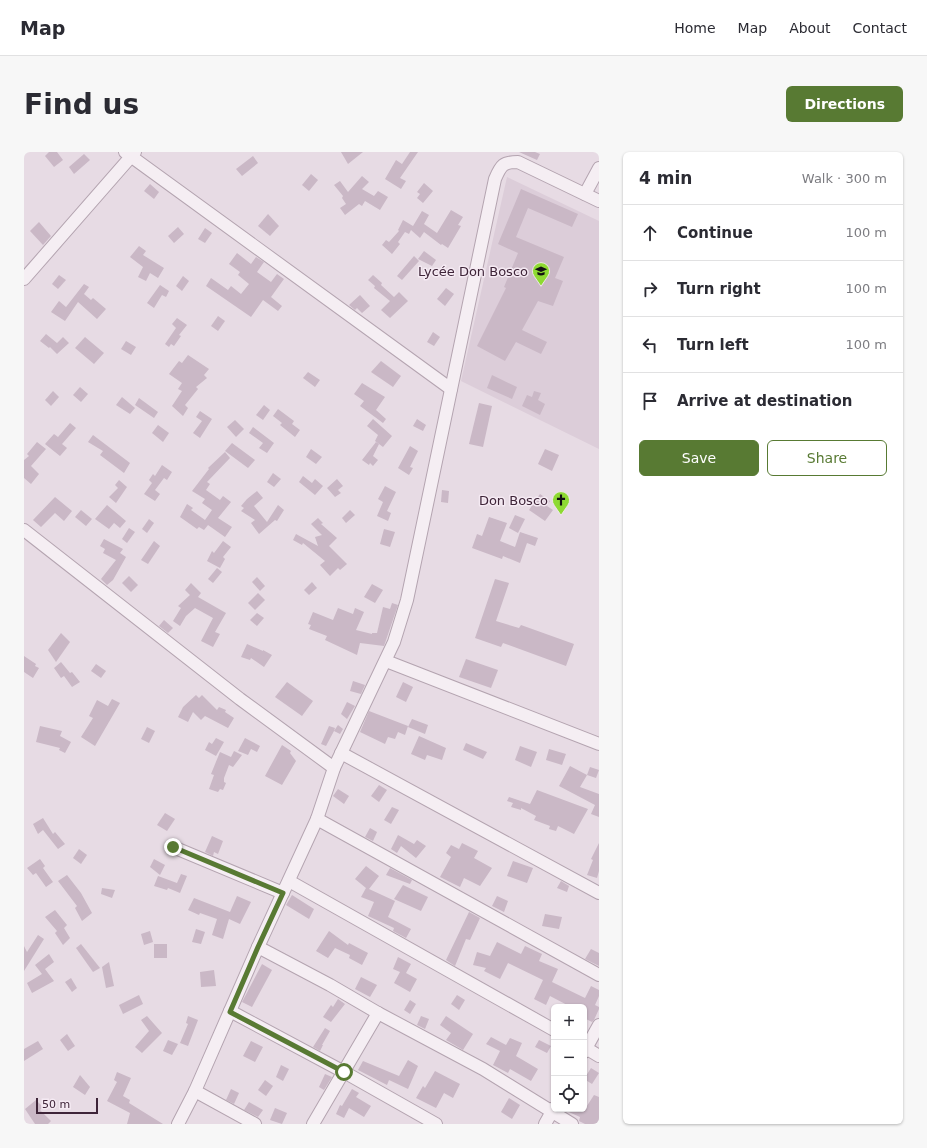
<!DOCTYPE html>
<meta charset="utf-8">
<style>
:root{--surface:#fff;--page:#f7f7f7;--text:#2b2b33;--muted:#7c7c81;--line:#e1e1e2;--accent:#587a33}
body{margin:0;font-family:"DejaVu Sans",sans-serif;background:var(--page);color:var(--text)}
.controls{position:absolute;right:12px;bottom:12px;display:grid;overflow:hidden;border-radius:6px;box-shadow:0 1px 3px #0004}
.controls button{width:36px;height:36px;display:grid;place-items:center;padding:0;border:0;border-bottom:1px solid var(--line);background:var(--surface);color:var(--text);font:20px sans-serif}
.scale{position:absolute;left:12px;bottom:10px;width:62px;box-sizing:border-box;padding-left:4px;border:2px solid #3e2438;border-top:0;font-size:11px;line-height:14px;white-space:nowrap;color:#3e2438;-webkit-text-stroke:3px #f5eaf3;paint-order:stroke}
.stop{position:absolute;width:12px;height:12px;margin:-9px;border:3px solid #587a33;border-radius:50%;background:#fff}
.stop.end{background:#587a33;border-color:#fff;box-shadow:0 1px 4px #0008}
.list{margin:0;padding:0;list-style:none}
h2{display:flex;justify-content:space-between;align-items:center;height:52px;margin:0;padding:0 16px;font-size:17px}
h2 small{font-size:13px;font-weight:400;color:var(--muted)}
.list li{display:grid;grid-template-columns:26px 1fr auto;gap:12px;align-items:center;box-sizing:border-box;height:56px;padding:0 16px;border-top:1px solid var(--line)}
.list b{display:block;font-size:15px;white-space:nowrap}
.list em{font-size:13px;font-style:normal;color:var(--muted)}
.actions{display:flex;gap:8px;padding:12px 16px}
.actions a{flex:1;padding:9px 0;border:1px solid var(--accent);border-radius:6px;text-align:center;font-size:14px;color:var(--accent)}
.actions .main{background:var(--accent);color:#fff}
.icon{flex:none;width:22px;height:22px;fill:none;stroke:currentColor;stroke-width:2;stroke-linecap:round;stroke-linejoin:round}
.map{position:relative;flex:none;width:575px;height:972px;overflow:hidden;border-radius:6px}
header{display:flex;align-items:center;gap:24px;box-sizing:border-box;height:56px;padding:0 20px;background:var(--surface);border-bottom:1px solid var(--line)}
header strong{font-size:19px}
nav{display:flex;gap:22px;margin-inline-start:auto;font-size:14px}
.intro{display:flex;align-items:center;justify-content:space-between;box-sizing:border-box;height:96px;padding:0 24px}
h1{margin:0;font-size:28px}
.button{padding:10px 18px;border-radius:6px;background:var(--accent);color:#fff;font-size:14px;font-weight:700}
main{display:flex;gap:24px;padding:0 24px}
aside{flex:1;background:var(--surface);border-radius:6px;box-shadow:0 1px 3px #0004}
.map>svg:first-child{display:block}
.built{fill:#dccdd9}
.building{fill:#cab8c6}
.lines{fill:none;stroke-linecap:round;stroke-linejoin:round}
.minor-casing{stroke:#b4a4b0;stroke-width:14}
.minor{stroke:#f5eef3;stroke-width:12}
.route{stroke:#587a33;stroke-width:5}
.labels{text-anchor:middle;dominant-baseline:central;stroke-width:3;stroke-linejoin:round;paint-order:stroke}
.poi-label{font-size:13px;fill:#3e2438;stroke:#f5eaf3;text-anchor:end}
</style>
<header>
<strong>Map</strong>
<nav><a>Home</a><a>Map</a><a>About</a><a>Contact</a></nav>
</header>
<div class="intro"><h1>Find us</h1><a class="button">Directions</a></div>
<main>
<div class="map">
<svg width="575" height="972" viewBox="0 0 575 972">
<rect width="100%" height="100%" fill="#e7dbe4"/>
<path class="built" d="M483 25 575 69V297L437 229Z"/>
<g class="building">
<path d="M25 0H33L39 8 30 15 21 4Z"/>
<path d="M317 0H339L324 12Z"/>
<path d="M386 0H394L376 26 382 29 377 37 361 27 372 8 378 12Z"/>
<path d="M495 0H511L516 2 513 8Z"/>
<path d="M60 2 66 8 50 22 45 15Z"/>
<path d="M229 4 234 11 218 24 212 17Z"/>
<path d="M287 22 294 28 285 39 278 33Z"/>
<path d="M338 24 345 30 338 37 350 44 354 39 364 45 356 58 341 49 338 54 335 52 321 63 316 56 322 52 318 46 319 44 310 33 316 29 324 40Z"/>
<path d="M400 31 409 39 399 51 393 46 396 42 393 40Z"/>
<path d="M126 32 135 40 130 47 120 39Z"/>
<path d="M497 37 554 62 548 75 504 56 492 85 540 105 531 126 539 129 529 154 514 149 498 178 523 190 517 202 492 190 481 209 453 194 482 136 480 135 494 101 474 92Z"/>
<path d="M427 58 439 65 434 73 437 74 424 96 418 92 417 93 400 80 396 86 387 78 385 82 381 80 374 90 376 92 368 102 358 93 362 88 365 90 375 79 374 78 379 68 389 74 398 59 405 63 400 72 413 81Z"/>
<path d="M244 62 255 74 246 84 234 74Z"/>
<path d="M15 70 27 84 19 93 6 79Z"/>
<path d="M154 75 160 82 150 91 144 84Z"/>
<path d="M181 76 188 81 181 91 174 87Z"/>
<path d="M115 94 122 99 119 103 140 116 134 126 126 121 122 129 114 125 119 115 106 105Z"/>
<path d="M400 99 412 108 408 114 394 107Z"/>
<path d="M213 101 227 112 232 105 240 110 233 120 247 130 253 122 260 127 247 145 258 154 254 159 239 148 227 165 182 134 187 126 204 138 207 134 217 142 225 132 214 123 216 120 205 112Z"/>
<path d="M390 104 395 109 378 128 373 124Z"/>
<path d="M35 123 42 128 34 137 28 132Z"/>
<path d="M349 123 358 131 357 133 370 145 375 140 384 149 366 166 357 158 366 149 350 136 351 134 344 128Z"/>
<path d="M159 124 165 129 158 139 152 134Z"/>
<path d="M60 132 65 135 60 142 67 148 69 146 82 157 73 167 54 150 41 169 27 160 35 149 42 155Z"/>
<path d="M136 133 145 139 142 145 138 143 130 156 123 151Z"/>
<path d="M422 136 430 142 421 154 413 147Z"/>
<path d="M336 143 346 154 338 161 333 156 331 158 325 153Z"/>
<path d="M194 164 201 169 194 179 187 174Z"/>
<path d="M153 166 163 173 155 183 157 184 150 194 147 192 145 195 141 192 152 176 148 172Z"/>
<path d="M409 180 416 185 410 194 403 190Z"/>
<path d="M22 182 33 191 39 185 45 191 33 202 26 195 25 196 16 189Z"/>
<path d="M61 185 80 201 70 212 51 196Z"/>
<path d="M102 189 112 195 107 203 97 197Z"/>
<path d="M164 203 185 217 180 223 183 226 172 235 174 237 161 253 164 256 159 264 148 254 158 239 154 237 158 231 145 222 155 209 158 211Z"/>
<path d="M357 209 377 224 369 235 347 220Z"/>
<path d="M284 220 296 228 291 235 279 226Z"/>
<path d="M468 223 493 235 488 247 463 236Z"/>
<path d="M338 231 361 245 352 258 362 267 359 271 336 254 340 249 330 242Z"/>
<path d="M56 235 64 242 57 250 49 243Z"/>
<path d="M29 239 35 245 27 254 21 248Z"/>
<path d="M510 239 517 241 514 248 521 252 516 263 498 254 503 243 508 245Z"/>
<path d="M98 245 111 256 106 262 92 253Z"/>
<path d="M115 246 134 260 130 266 111 253Z"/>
<path d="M455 251 468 254 459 295 445 292Z"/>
<path d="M240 253 246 258 239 268 232 263Z"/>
<path d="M254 257 270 269 268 272 276 278 271 285 256 273 258 271 249 264Z"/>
<path d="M176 259 188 267 176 286 169 281 178 269 172 265Z"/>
<path d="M349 267 368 284 359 295 351 289 354 283 343 274Z"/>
<path d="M393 267 402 273 399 279 389 274Z"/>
<path d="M211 268 220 277 212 285 203 275Z"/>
<path d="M46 271 52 276 38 292 43 296 36 304 21 292 30 282 34 285Z"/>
<path d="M134 273 145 281 139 290 128 281Z"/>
<path d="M229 275 250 291 243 301 235 296 239 291 225 281Z"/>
<path d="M69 283 106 311 100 321 76 303 79 299 64 290Z"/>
<path d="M13 290 22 297 7 314 15 322 7 332 0 326V308L5 304 3 302Z"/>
<path d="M352 290 355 292 349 304 354 308 349 314 346 311 345 313 338 308Z"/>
<path d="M208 291 231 308 224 316 201 299Z"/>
<path d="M386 294 394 299 386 315 389 316 385 323 374 316Z"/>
<path d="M287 297 298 305 292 312 282 305Z"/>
<path d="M521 297 535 303 528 319 514 312Z"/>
<path d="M201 300 206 306 183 330 186 332 182 338 196 348 199 344 207 350 194 366 208 375 201 385 184 373 180 378 175 375 173 377 156 365 163 352 169 356 167 358 181 368 188 358 178 351 181 347 168 339 185 317 184 316Z"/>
<path d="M138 313 148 320 143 328 140 326 131 338 136 342 131 349 120 342 128 331 125 328 129 322 131 324Z"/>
<path d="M249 321 257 327 250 335 243 330Z"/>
<path d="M279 324 288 331 291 327 299 334 291 343 275 330Z"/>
<path d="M313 327 319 334 314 338 317 341 311 345 303 336Z"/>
<path d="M95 328 103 335 92 351 85 345 94 336 91 333Z"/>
<path d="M361 334 372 340 363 359 367 361 364 369 353 364 359 350 354 347Z"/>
<path d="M418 338 425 339 424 351 417 350Z"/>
<path d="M233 339 239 346 230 354 243 370 254 353 260 358 253 369 251 368 235 382 227 371 231 368 217 359 220 356 217 354 223 347Z"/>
<path d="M516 342 526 349 523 354 529 358 521 369 505 358Z"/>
<path d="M31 345 48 359 40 369 31 361 17 375 9 368Z"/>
<path d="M83 353 102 369 96 376 90 371 85 377 71 367Z"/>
<path d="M57 358 68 367 62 374 51 365Z"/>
<path d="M326 358 331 363 322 371 318 366Z"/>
<path d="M491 363 501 367 494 381 485 376Z"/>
<path d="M465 365 483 371 476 389 491 395 496 380 514 386 511 394 503 391 496 411 479 404 478 407 448 396 453 382 458 384Z"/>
<path d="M294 366 299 371 297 372 313 386 305 394 323 412 316 418 314 416 306 424 296 413 301 409 279 391 278 393 269 388 272 382 294 394 291 385 298 383 287 372Z"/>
<path d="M125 367 130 371 123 381 118 377Z"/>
<path d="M105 376 111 380 103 391 98 387Z"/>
<path d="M360 377 371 380 366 395 356 392Z"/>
<path d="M80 387 99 397 96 401 102 405 89 428 83 433 77 427 92 408 79 401 81 397 76 394Z"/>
<path d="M130 389 136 394 124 412 117 408Z"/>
<path d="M199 389 207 395 199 405 201 407 196 416 183 409 188 399 190 401Z"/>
<path d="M193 416 198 420 189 431 184 427Z"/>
<path d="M105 424 114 433 107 440 98 431Z"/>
<path d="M233 425 241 434 236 439 228 430Z"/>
<path d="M471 427 485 431 472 469 495 476 497 473 550 492 542 514 479 491 477 495 451 486Z"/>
<path d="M288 430 293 436 285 443 280 438Z"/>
<path d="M167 431 177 441 174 445 202 461 191 480 196 482 189 495 177 489 189 466 171 456 162 464 156 474 149 469 157 456 154 454 166 443 161 438Z"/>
<path d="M348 432 359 438 351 451 340 445Z"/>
<path d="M234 441 241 448 231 458 224 451Z"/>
<path d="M368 451 374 453 360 494 336 491 333 503 301 488 303 484 285 477 287 473 284 472 289 460 309 468 314 456 329 462 331 456 340 460 332 478 348 482V481H353L359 455 366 457Z"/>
<path d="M233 461 240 466 233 474 226 468Z"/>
<path d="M140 468 149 476 144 481 135 474Z"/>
<path d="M37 481 46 490 32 510 24 498Z"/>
<path d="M223 492 239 499V498L248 503 240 515 227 506 226 508 217 505Z"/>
<path d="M0 504 12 512 11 514 15 516 9 526 0 520Z"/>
<path d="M442 507 474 518 467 536 435 525Z"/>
<path d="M37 510 46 521 48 520 56 530 48 535 40 524 37 526 30 516Z"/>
<path d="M72 512 82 519 77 526 67 519Z"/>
<path d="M329 529 341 533 337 542 326 539Z"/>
<path d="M263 530 289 549 278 564 251 545Z"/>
<path d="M379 530 389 535 382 550 372 545Z"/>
<path d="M172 543 175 546 178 543 193 558 195 555 202 558 201 560 210 566 204 576 181 564 177 568 169 560 164 570 154 565 159 555Z"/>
<path d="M88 547 96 551 71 594 57 585 69 566 65 564 73 548 84 554Z"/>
<path d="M323 550 331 554 323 567 317 562Z"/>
<path d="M345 559 384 574 381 583 374 580 371 587 364 585 361 592 336 580Z"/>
<path d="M388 567 404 573 401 582 384 575Z"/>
<path d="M314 573 319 577 316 582 310 579 302 594 297 592 305 574 311 576 310 579Z"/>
<path d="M16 574 38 579 36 584 47 590 41 601 35 598 36 596 12 590Z"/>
<path d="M123 575 131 579 125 591 117 587Z"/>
<path d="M395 584 422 596 418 608 403 603 401 608 387 602Z"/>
<path d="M192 586 200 590 192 604 181 598 185 590 188 592Z"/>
<path d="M221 586 236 594 233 600 227 597 224 603 214 599Z"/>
<path d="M442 591 463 600 459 607 439 598Z"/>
<path d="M258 593 267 599 266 601 272 609 258 633 241 624Z"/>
<path d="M496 594 513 600 507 615 491 608Z"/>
<path d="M525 597 542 602 538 613 522 608Z"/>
<path d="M210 599 218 603 209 615 205 613 200 626V630L202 631 199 638 196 637 194 640 185 637 190 623 187 622 196 600 207 605Z"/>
<path d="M546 614 563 623 556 635 575 642V665L567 662 571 653 535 634Z"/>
<path d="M566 615 575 618 572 626 563 623Z"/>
<path d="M355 633 363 638 355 650 347 644Z"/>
<path d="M314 637 325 644 320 652 309 644Z"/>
<path d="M513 638 564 657 550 682 534 674 532 679 525 677 526 674 510 668 512 664 497 656V658L487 655 489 651 483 649 485 645 506 652Z"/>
<path d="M368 655 375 658 367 672 360 668Z"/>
<path d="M141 661 151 667 143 679 133 673Z"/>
<path d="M19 666 29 682 31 680 41 692 34 697 19 678 14 682 9 672Z"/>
<path d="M346 676 353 680 349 689 341 685Z"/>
<path d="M374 683 390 692 393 688 402 694 392 706 377 694 373 701 367 697Z"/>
<path d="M188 684 199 689 194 702 190 700 189 704 181 700Z"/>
<path d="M438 691 454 699 450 706 468 716 456 734 440 726 436 735 416 725 427 705 422 701 427 693 435 697Z"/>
<path d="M575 691V719L573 726 563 723 569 708 567 707Z"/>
<path d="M55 697 63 703 57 712 49 706Z"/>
<path d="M16 707 21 714 19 716 29 730 22 735 12 721 9 723 3 716Z"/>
<path d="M130 707 141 713 136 723 126 715Z"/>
<path d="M489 709 509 716 503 731 483 724Z"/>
<path d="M342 714 355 724 345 737 371 749 364 765 387 777 382 786 369 779 370 776 344 764 350 750 337 745 342 736 331 727Z"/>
<path d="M366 716 388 728 386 732 362 723Z"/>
<path d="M157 722 163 724 156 741 144 736 143 738 130 734 134 724 153 731Z"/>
<path d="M43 723 57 741 68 761 58 769 51 756 53 754 34 729Z"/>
<path d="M537 729 545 734 543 740 533 736Z"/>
<path d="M379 733 404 745 397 759 370 747Z"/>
<path d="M78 736 91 738 88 746 77 742Z"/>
<path d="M268 743 290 757 285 767 262 753Z"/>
<path d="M213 744 227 750 216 772 205 767 199 787 188 783 193 767 176 761 175 763 164 758 170 746 206 760Z"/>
<path d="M473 744 484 749 480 760 468 754Z"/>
<path d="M31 758 43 773 40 776 46 786 39 793 31 781 33 779 21 765Z"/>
<path d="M445 760 456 766 446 788 442 787 431 814 422 808Z"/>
<path d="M521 762 538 765 535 777 518 774Z"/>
<path d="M172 777 181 780 177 792 168 790Z"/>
<path d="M126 779 129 790 120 793 117 782Z"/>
<path d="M305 779 324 793 325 791 344 801 338 813 325 806 326 803 311 796 304 806 292 799Z"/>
<path d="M14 783 20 787 0 819V794L3 800Z"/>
<path d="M473 790 497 802 501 794 518 802 515 809 534 817 528 830 561 846 567 834 575 838V844L571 853 575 855V857L570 868 568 870 560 866V855H547L526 844 522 853 510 847 519 828 484 811 476 827 460 819 462 816 449 813 453 800 466 804Z"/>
<path d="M57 792 76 816 69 820 52 796Z"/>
<rect x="130" y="792" width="13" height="14"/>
<path d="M567 797 575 801V814L561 807Z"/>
<path d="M25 802 30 810 21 817 30 829 8 841 3 831 18 822 11 813Z"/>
<path d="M374 805 387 812 382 821 393 827 386 840 370 831 376 820 369 817Z"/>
<path d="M85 810 90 834 82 836 78 815Z"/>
<path d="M238 812 248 818 228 855 218 850Z"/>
<path d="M190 818 192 834 177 835 176 820Z"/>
<path d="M337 825 353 833 346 845 331 837Z"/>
<path d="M47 826 53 836 48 840 41 830Z"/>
<path d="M115 843 119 852 99 862 95 853Z"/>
<path d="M433 843 441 848 435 858 427 852Z"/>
<path d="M314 847 321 852 307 870 299 865 307 853 309 855Z"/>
<path d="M386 848 392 852 386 862 380 858Z"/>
<path d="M123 864 138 881 118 901 111 895 125 879 117 868Z"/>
<path d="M164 864 174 868 164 894 156 891 164 872 162 871Z"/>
<path d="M397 864 405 867 401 877 393 873Z"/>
<path d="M422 864 449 882 439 898 422 888 427 881 416 873Z"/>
<path d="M301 876 306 879 298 893H299L296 899 289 895Z"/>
<path d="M43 882 51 894 44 899 36 888Z"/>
<path d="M467 885 482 893 486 886 498 891 492 904 514 917 507 929 486 917 484 921 469 913 476 899 462 892Z"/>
<path d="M144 888 154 892 148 903 139 899Z"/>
<path d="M515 888 527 894 523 901 511 895Z"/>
<path d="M14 889 19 897 0 909V897Z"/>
<path d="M227 889 239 895 231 910 219 904Z"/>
<path d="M384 908 394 914 384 937 365 928 363 933 334 918 339 909 375 924Z"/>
<path d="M257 913 265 917 259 929 252 925Z"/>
<path d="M567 916 575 921 568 932 560 927Z"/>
<path d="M411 919 436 932 429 946 420 941 412 956 392 946 399 934 401 936Z"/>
<path d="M93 920 107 926 99 944 106 948 105 951 139 972H103L106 961 83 949 93 930 90 928Z"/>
<path d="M301 922 308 925 300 938 295 935Z"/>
<path d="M56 923 66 935 61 943 49 935Z"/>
<path d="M241 928 249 934 242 944 234 938Z"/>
<path d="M207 937 215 941 210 952 202 948Z"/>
<path d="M328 937 335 941 332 945 347 954 340 965 325 956 320 966 312 962 316 953 318 954Z"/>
<path d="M570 943 575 945V972H561L555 969 556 965 538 957H561Z"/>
<path d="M485 946 496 953 488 967 477 960Z"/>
<path d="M12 948 19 955 16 958 27 969 24 972H11L1 957Z"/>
<path d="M225 950 239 958 234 965 220 958Z"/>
<path d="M251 956 263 961 258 972 246 968Z"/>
</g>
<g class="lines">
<g class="minor-casing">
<g id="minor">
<path d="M101 0 427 237"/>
<path d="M561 42 575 16"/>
<path d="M0 127 111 0"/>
<path d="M0 378 216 547 310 616"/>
<path d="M362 509 575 592"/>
<path d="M317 601 575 741"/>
<path d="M293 667 575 823"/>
<path d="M149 695 259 741"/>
<path d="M265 729 530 878"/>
<path d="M234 795 306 833 354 861 459 917 548 972"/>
<path d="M206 859 320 920 412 972"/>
<path d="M560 895 575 904"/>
<path d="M560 900 575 873"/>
<path d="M171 939 231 972"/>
<path d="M154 972 171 939 234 795 293 667 310 616 370 490 383 448 471 27C477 13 479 10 494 10L575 49"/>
<path d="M289 972 354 861"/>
<path d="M521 972 530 956"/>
</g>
</g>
<use href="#minor" class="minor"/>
</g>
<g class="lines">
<path class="route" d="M149 695 259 741 234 795 206 860 320 920"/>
</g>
<defs>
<g id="school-pin" transform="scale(0.9)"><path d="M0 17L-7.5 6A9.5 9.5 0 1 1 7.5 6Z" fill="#8eda32" stroke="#f5eaf3"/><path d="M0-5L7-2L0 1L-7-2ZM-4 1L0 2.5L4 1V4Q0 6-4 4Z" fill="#111"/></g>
<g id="church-pin" transform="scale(0.9)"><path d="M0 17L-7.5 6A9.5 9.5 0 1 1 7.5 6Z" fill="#8eda32" stroke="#f5eaf3"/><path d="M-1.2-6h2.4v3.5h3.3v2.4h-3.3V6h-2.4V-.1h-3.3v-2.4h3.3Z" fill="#111"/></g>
</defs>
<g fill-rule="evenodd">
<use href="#school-pin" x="517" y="119"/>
<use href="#church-pin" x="537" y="348"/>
</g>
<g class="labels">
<g class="poi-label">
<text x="504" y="119">Lycée Don Bosco</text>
<text x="524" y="348">Don Bosco</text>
</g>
</g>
</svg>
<div class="controls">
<button>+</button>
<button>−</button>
<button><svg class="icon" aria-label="locate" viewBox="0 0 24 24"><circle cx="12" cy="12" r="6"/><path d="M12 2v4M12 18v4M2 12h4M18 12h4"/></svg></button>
</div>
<div class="scale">50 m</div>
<div class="stop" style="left:320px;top:920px"></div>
<div class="stop end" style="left:149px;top:695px"></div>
</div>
<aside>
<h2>4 min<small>Walk · 300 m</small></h2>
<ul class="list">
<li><svg class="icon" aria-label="ahead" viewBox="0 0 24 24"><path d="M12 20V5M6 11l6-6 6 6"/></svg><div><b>Continue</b></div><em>100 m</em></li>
<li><svg class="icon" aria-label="right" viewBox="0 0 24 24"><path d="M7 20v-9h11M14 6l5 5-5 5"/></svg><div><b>Turn right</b></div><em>100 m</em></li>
<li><svg class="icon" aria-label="left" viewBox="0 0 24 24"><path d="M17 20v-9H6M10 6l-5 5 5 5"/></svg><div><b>Turn left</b></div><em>100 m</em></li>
<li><svg class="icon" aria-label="arrive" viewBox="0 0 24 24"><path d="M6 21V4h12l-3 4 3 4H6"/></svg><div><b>Arrive at destination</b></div></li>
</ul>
<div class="actions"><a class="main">Save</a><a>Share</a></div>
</aside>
</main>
